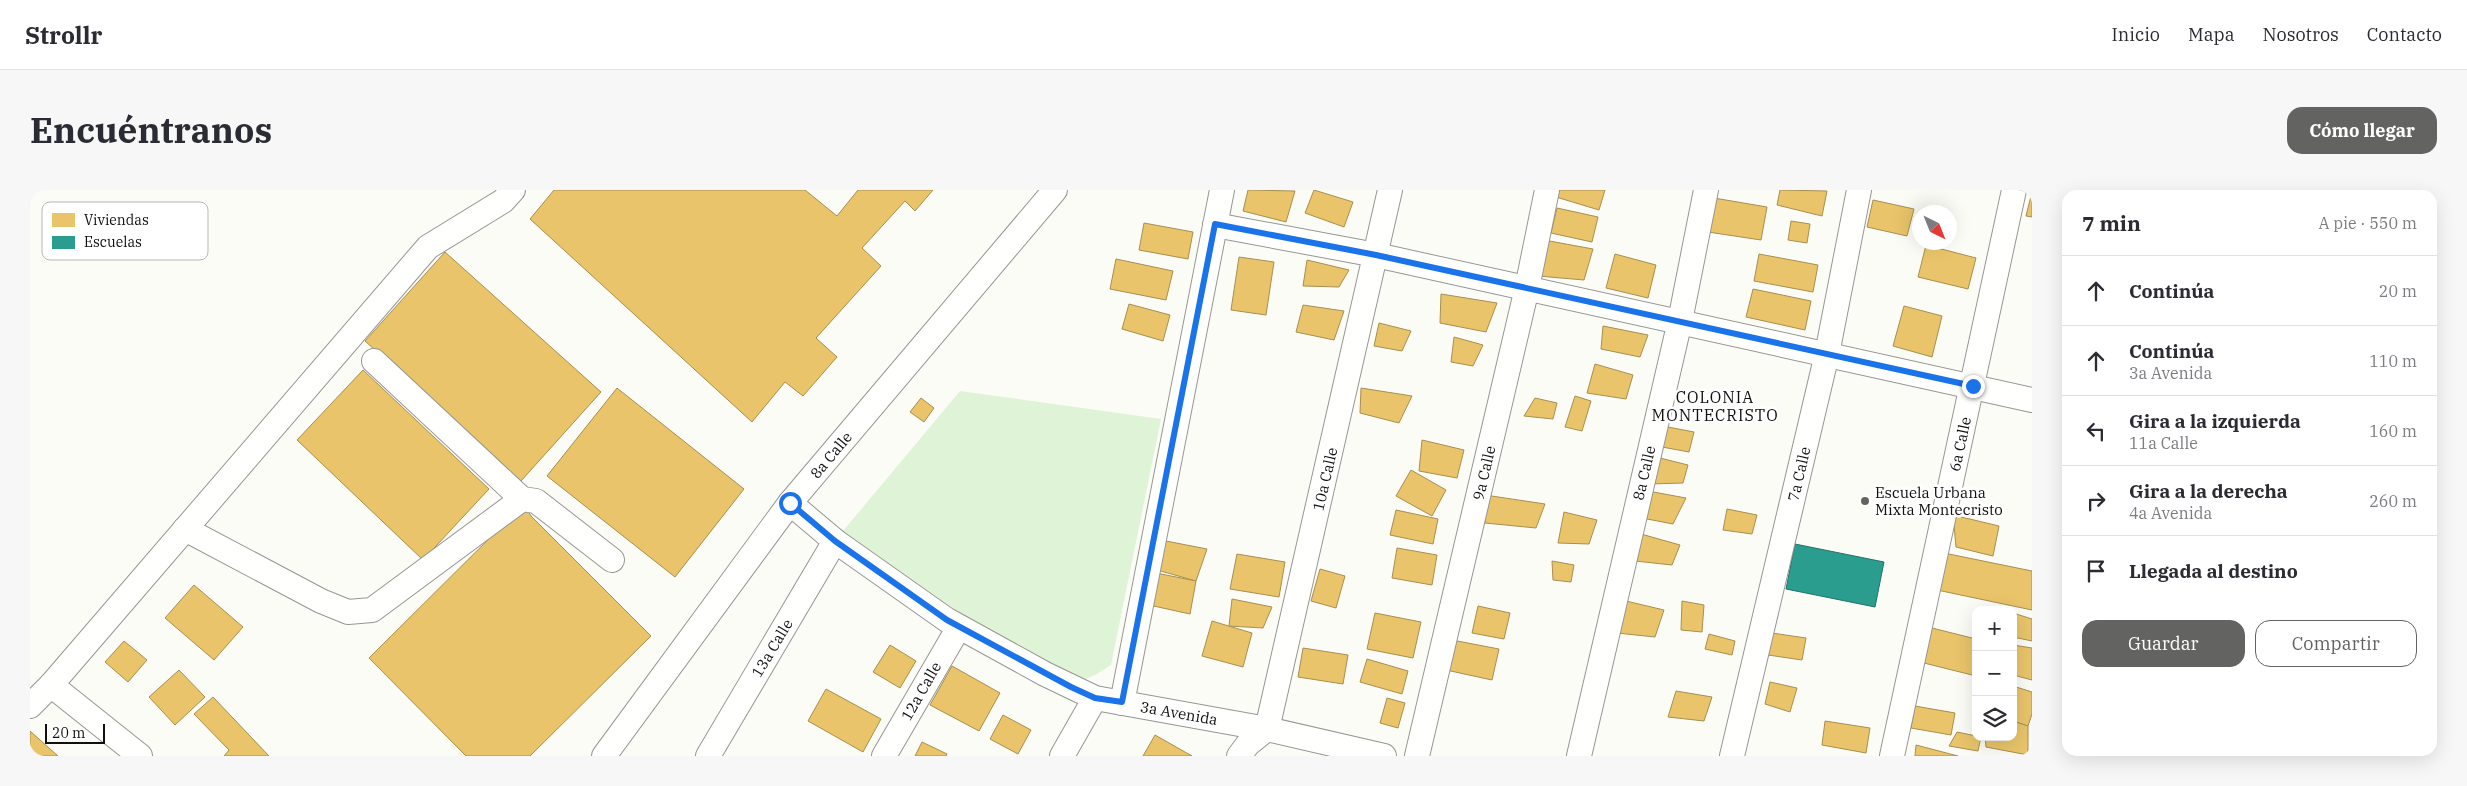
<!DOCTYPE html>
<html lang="es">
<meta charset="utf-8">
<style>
:root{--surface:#fff;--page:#f7f7f7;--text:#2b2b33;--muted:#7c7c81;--line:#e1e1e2;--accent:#636361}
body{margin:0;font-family:"IBM Plex Serif",serif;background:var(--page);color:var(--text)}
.controls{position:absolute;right:15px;bottom:15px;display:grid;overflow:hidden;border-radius:10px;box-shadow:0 5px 20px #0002}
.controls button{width:45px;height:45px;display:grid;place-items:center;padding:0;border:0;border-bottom:1px solid var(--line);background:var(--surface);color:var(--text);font:25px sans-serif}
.compass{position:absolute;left:1882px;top:15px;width:45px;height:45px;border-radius:50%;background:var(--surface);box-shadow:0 5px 20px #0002;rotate:137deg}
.scale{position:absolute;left:15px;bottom:12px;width:60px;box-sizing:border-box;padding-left:5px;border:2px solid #101010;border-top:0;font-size:14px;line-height:18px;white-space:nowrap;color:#101010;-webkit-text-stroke:4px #fff;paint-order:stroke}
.stop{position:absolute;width:15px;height:15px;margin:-11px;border:4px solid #1a73e8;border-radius:50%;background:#fff}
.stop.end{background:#1a73e8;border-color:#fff;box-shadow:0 1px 5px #0008}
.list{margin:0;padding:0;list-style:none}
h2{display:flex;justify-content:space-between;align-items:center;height:65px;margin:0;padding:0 20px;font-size:21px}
h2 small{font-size:16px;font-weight:400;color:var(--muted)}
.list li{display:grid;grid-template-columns:32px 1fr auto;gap:15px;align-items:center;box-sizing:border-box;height:70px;padding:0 20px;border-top:1px solid var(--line)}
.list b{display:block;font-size:19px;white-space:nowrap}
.list p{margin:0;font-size:16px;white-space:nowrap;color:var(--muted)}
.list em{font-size:16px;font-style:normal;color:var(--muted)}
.actions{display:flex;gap:10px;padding:15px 20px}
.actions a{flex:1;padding:11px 0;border:1px solid var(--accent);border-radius:15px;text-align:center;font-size:18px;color:var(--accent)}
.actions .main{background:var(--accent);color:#fff}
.icon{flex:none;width:28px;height:28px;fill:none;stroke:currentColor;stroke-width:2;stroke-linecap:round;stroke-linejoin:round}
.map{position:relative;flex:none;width:2002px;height:566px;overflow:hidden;border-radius:15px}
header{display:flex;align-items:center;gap:30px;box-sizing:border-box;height:70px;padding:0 25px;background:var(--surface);border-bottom:1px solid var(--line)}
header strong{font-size:24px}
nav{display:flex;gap:28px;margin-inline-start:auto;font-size:18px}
.intro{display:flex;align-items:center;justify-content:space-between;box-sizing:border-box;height:120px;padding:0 30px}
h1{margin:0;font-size:35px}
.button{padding:12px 22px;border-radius:15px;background:var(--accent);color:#fff;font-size:18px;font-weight:700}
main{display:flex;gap:30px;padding:0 30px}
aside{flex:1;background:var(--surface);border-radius:15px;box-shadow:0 5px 20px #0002}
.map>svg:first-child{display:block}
.green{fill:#dff3d6}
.homes{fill:#e9c46a;stroke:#a88e4f}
.schools{fill:#2a9d8f;stroke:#227369}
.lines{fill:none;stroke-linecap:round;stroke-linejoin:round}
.minor-casing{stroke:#969694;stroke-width:26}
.minor{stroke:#fffffe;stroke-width:24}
.route{stroke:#1a73e8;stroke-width:6}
.poi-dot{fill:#636361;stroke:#fff;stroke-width:2}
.labels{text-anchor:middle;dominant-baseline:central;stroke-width:5;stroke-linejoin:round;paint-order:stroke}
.street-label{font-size:15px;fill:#101010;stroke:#fff}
.poi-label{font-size:15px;fill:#101010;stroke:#fff;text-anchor:start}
.neighbourhood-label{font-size:16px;letter-spacing:1px;fill:#101010;stroke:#fff}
.key{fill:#fff;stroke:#b7b7b7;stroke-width:1}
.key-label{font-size:14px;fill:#101010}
</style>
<header>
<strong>Strollr</strong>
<nav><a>Inicio</a><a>Mapa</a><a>Nosotros</a><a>Contacto</a></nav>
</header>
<div class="intro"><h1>Encuéntranos</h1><a class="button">Cómo llegar</a></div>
<main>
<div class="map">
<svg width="2002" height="566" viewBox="0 0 2002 566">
<rect width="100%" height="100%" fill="#fcfcf7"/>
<path class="green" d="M930 201 1131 229 1081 475 1065 485 1049 492 936 427 813 341Z"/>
<g class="homes">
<path d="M524 0H775L807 26 828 0H903L885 21 875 11 832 58 851 76 786 148 807 167 773 206 755 192 722 232 500 29Z"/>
<path d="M1218 0 1265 1 1256 32 1213 21Z"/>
<path d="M1284 0 1323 12 1314 37 1275 23Z"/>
<path d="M1528 0H1575L1569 20 1526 7Z"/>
<path d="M1750 0 1797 1 1792 26 1747 15Z"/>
<path d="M2002 2V27L1996 26Z"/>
<path d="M1684 8 1737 17 1731 50 1678 42Z"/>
<path d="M1843 10 1884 19 1877 46 1837 37Z"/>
<path d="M1527 18 1568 27 1562 52 1521 43Z"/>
<path d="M1761 31 1780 34 1777 53 1758 50Z"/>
<path d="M1114 33 1163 42 1158 69 1109 60Z"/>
<path d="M1514 50 1563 59 1554 90 1508 86Z"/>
<path d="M1896 55 1946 68 1938 99 1888 87Z"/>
<path d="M415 62 571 202 491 291 335 151Z"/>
<path d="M1585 64 1626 75 1618 108 1576 98Z"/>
<path d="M1729 64 1788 75 1783 102 1724 91Z"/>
<path d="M1209 67 1244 72 1236 125 1201 120Z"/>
<path d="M1086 69 1143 81 1136 110 1080 99Z"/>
<path d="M1277 70 1319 80 1309 97 1273 96Z"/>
<path d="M1723 99 1781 111 1775 140 1716 127Z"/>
<path d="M1411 104 1467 113 1456 142 1410 133Z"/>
<path d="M1099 114 1140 125 1133 151 1092 139Z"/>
<path d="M1273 115 1314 121 1304 150 1266 142Z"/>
<path d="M1874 116 1912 126 1902 167 1863 156Z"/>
<path d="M1349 133 1381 141 1372 161 1344 156Z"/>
<path d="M1573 136 1618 145 1610 167 1571 159Z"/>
<path d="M1424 147 1453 155 1443 176 1421 172Z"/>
<path d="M1565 174 1603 185 1596 209 1557 203Z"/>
<path d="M333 180 459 299 393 370 267 250Z"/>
<path d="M587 198 714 299 645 387 517 286Z"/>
<path d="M1331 198 1382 206 1369 233 1330 223Z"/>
<path d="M1545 206 1561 211 1552 241 1535 237Z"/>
<path d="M891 208 904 218 894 232 880 222Z"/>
<path d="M1505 208 1527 213 1523 229 1494 226Z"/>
<path d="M1638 237 1664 242 1659 262 1632 257Z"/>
<path d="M1392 250 1434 260 1427 288 1389 281Z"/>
<path d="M1626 267 1658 275 1653 293 1619 294Z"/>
<path d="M1381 280 1416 300 1402 326 1366 306Z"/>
<path d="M1618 301 1656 308 1643 334 1612 328Z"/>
<path d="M1455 305 1515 314 1506 338 1455 333Z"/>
<path d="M494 314 501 326 621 446 500 566H436L339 468Z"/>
<path d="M1697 319 1727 325 1722 344 1693 340Z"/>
<path d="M1366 320 1408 329 1403 354 1360 345Z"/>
<path d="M1534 322 1567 330 1559 354 1528 353Z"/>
<path d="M1923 325 1969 336 1963 366 1926 357Z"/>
<path d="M1611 344 1650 355 1642 375 1605 371Z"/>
<path d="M1136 351 1177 359 1166 391 1127 380Z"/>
<path d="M1367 358 1407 365 1402 395 1362 388Z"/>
<path d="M1914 363 2002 381V420L1907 400Z"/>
<path d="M1207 364 1255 372 1249 407 1200 399Z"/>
<path d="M1522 371 1544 375 1541 392 1523 390Z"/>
<path d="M1290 379 1315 386 1306 418 1281 411Z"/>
<path d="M1126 383 1166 391 1160 424 1119 415Z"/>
<path d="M164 395 213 437 184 470 135 428Z"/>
<path d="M1202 409 1242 417 1233 438 1199 436Z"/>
<path d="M1596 411 1634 420 1625 447 1587 443Z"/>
<path d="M1652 411 1674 415 1672 442 1651 440Z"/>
<path d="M1448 416 1480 423 1474 449 1442 443Z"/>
<path d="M1345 423 1391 432 1383 468 1337 459Z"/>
<path d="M1983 423 2002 429V451L1983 447Z"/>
<path d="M1182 431 1222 443 1213 477 1172 466Z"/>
<path d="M1898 437 1946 449V486L1894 473Z"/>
<path d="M1742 443 1776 448 1772 470 1738 465Z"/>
<path d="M1679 444 1705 451 1702 465 1675 459Z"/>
<path d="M1422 450 1469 459 1462 490 1416 480Z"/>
<path d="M94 451 117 470 98 492 75 472Z"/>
<path d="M860 455 886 471 870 498 843 482Z"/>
<path d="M1983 455 2002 458V490L1983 485Z"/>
<path d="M1273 458 1318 465 1313 494 1268 487Z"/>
<path d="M1337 469 1378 481 1372 504 1330 492Z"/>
<path d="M922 476 970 503 949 541 900 515Z"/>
<path d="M149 480 175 507 145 535 119 507Z"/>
<path d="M1740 492 1767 498 1760 522 1735 514Z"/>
<path d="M1983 496 2002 502V524L1998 536 1983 531Z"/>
<path d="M796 499 851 529 833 562 778 531Z"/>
<path d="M1646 501 1682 507 1674 531 1638 527Z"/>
<path d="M183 507 239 566H194L199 560 164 524Z"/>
<path d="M1357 508 1375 513 1368 538 1350 533Z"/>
<path d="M1885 516 1925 523 1921 545 1881 538Z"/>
<path d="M973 525 1001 540 988 564 960 549Z"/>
<path d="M1795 531 1840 538 1836 563 1792 555Z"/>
<path d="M1983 531 1998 536V565L1956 557 1955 547H1983Z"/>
<path d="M0 541 28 566H0Z"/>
<path d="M1927 542 1951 547 1948 561 1919 556Z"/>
<path d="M1125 545 1162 566H1113Z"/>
<path d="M892 552 917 564 916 566H885Z"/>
<path d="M1886 555 1928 566H1885Z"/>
</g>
<path class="schools" d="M1765 354 1854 372 1845 417 1756 399Z"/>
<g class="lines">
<g class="minor-casing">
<g id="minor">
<path d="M1185 35 1346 65 2002 210"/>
<path d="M344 171 492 309"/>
<path d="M760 313 805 351 917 430 1015 484 1065 508 1237 539 1354 566"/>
<path d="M155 339 291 411 318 422 342 420 492 309 506 311 582 370"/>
<path d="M21 495 110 566"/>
<path d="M1092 513 1192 0"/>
<path d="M0 516 21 495 398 57 473 11 483 0"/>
<path d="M574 566 760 313 1025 0"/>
<path d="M678 566 805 351"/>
<path d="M854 566 929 437"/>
<path d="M1032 566 1065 508"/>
<path d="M1209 566 1218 554 1237 539 1360 0"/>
<path d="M1387 566 1497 98 1517 0"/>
<path d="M1549 566 1650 131 1676 0"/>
<path d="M1702 566 1797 164 1829 0"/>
<path d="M1862 566 1984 0"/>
</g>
</g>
<use href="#minor" class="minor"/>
</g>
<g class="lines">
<path class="route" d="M760 313 805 351 917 430 1041 497 1065 508 1092 512 1185 34 1346 65 1943 196"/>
</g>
<circle class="poi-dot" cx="1835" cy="311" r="5"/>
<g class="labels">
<g class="street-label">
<text transform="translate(1930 254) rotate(-78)">6a Calle</text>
<text transform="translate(801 265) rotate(-50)">8a Calle</text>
<text transform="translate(1454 283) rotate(-77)">9a Calle</text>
<text transform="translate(1614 283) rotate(-77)">8a Calle</text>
<text transform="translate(1769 284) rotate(-77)">7a Calle</text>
<text transform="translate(1295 289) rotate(-77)">10a Calle</text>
<text transform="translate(742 458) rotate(-59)">13a Calle</text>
<text transform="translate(891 501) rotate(-60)">12a Calle</text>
<text transform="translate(1149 523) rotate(10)">3a Avenida</text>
</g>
<g class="poi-label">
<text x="1845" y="302">Escuela Urbana<tspan x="1845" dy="17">Mixta Montecristo</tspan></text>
</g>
<g class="neighbourhood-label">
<text x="1685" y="207">COLONIA<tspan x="1685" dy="18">MONTECRISTO</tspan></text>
</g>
</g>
<rect x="12" y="12" width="166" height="58" rx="8" class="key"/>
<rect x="22" y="23" width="23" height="14" fill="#e9c46a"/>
<rect x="22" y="46" width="23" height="13" fill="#2a9d8f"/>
<g class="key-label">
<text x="54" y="35">Viviendas</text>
<text x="54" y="57">Escuelas</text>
</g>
</svg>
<div class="controls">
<button>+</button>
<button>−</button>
<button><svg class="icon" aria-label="layers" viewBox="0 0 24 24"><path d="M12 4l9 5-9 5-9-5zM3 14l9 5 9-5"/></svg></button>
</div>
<svg class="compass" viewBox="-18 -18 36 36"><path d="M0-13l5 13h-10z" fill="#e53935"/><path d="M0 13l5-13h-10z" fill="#7c7c81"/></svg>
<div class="scale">20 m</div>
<div class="stop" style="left:760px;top:313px"></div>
<div class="stop end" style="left:1943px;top:196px"></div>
</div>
<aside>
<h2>7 min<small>A pie · 550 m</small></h2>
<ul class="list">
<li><svg class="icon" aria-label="ahead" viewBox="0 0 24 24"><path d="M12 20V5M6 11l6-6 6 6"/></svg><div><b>Continúa</b></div><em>20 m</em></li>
<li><svg class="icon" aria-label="ahead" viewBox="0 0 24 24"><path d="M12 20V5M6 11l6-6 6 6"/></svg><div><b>Continúa</b><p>3a Avenida</p></div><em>110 m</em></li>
<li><svg class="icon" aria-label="left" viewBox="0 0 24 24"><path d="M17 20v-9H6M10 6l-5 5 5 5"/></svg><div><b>Gira a la izquierda</b><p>11a Calle</p></div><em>160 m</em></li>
<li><svg class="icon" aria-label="right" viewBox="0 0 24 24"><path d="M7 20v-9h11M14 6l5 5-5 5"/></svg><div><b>Gira a la derecha</b><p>4a Avenida</p></div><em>260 m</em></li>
<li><svg class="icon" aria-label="arrive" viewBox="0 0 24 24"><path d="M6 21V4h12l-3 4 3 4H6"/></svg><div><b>Llegada al destino</b></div></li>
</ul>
<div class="actions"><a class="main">Guardar</a><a>Compartir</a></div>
</aside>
</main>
